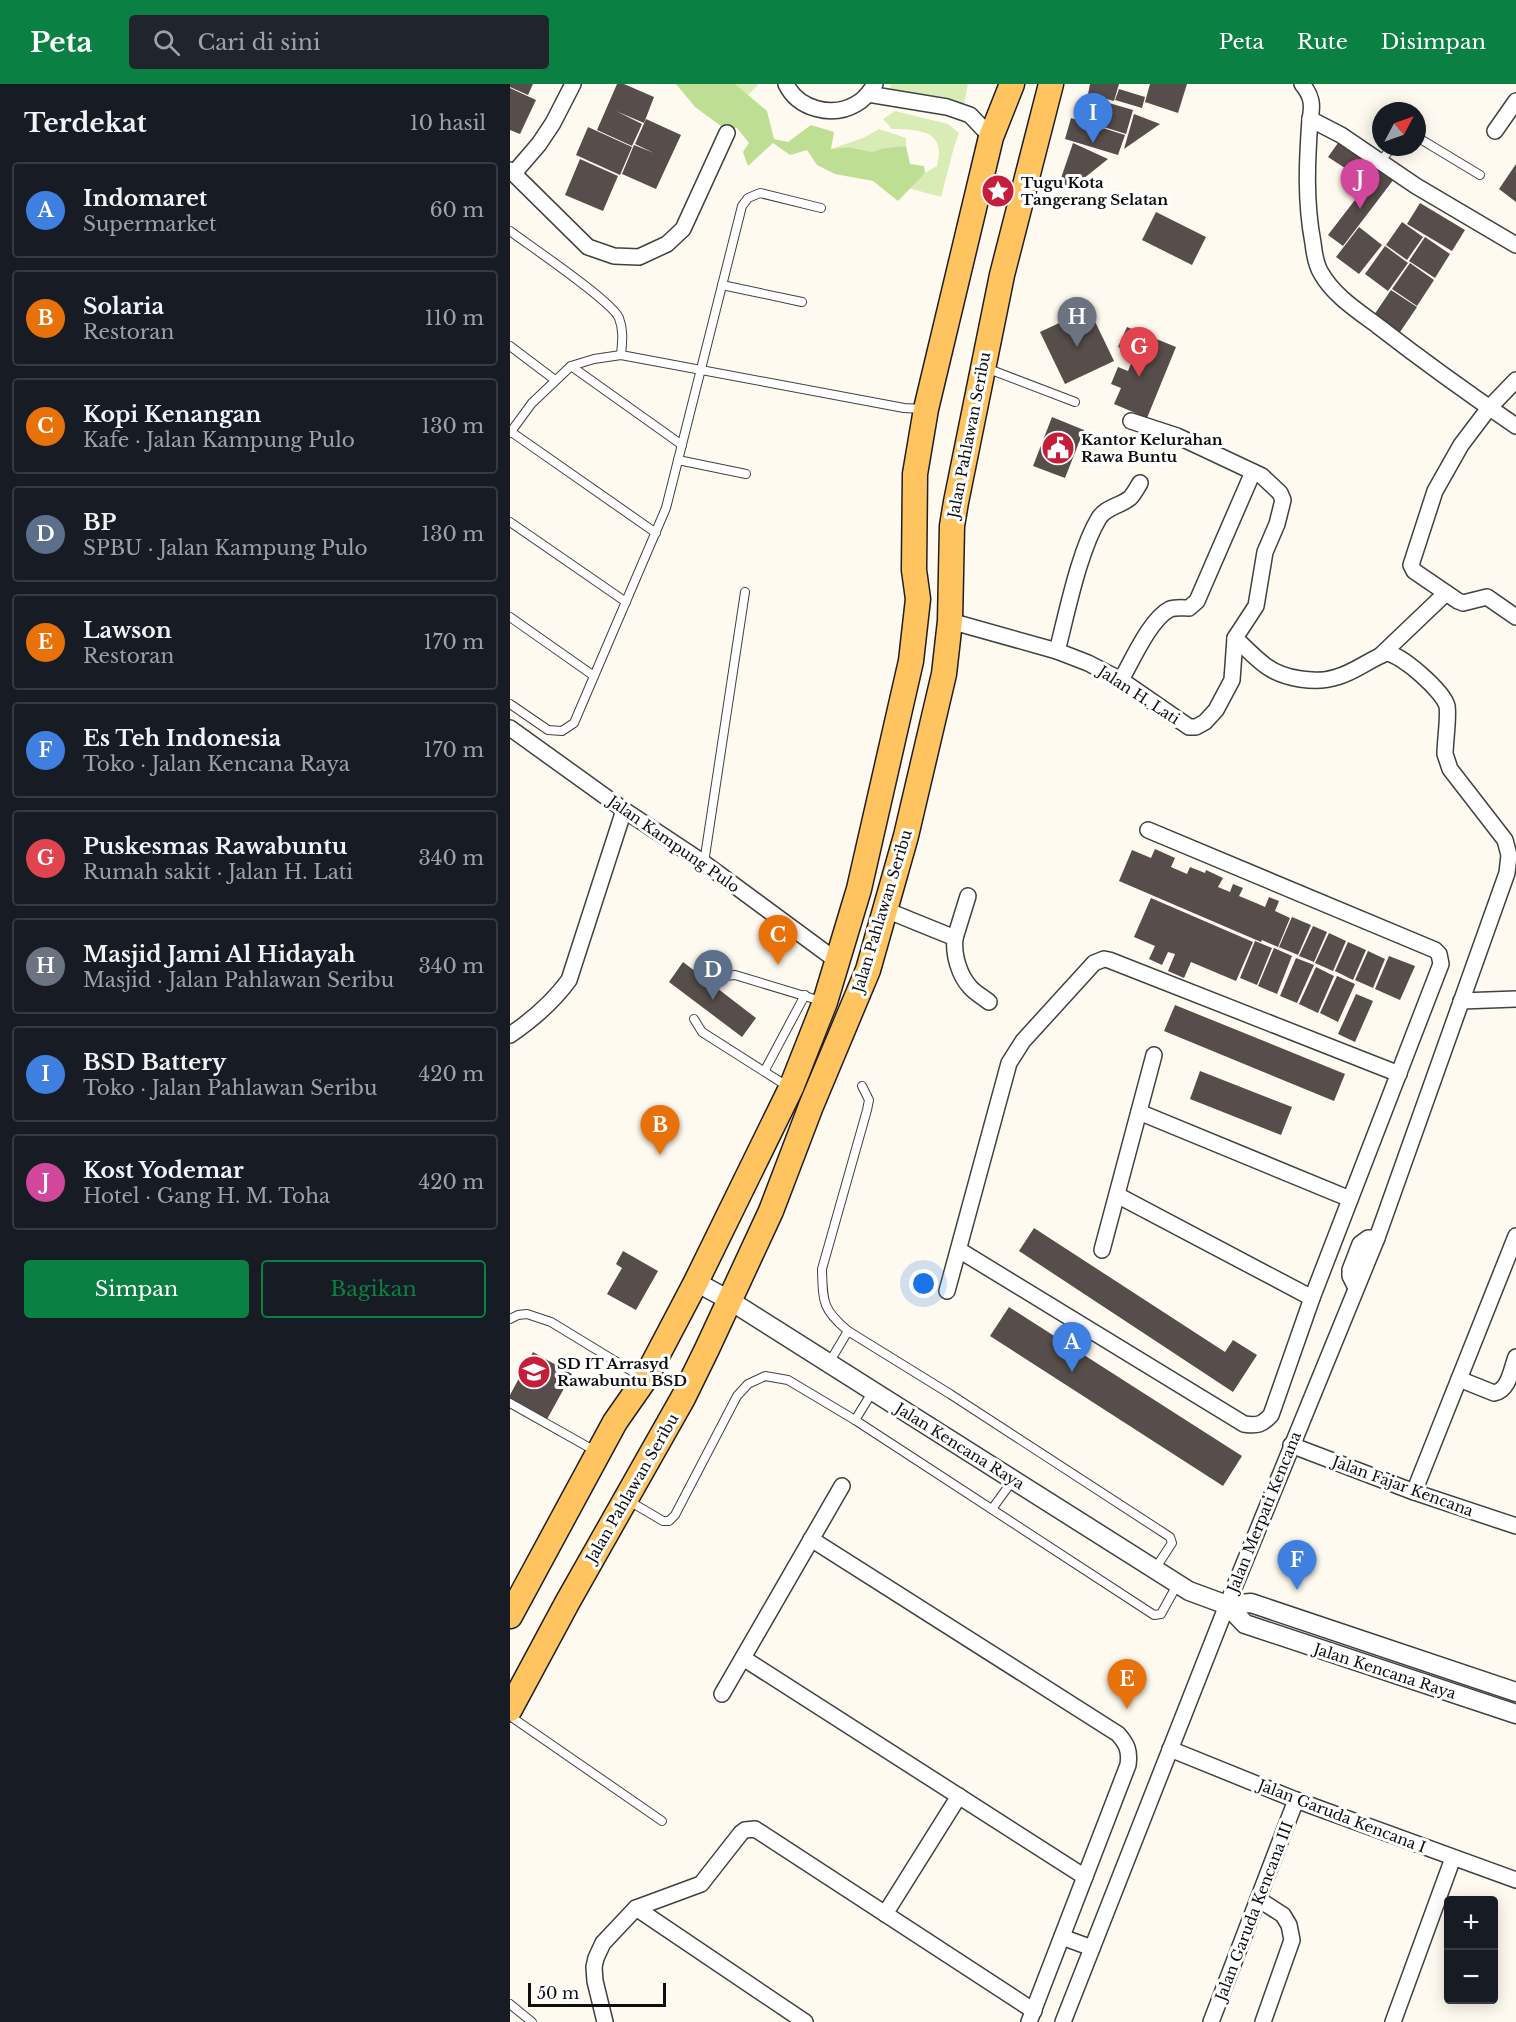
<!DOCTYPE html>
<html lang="id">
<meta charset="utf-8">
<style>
:root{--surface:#171b24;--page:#20242c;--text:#f1f3f6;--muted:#9ea1a6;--line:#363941;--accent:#0b8043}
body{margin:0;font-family:"Libre Baskerville",serif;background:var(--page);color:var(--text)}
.controls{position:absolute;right:18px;bottom:18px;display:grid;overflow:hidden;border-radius:6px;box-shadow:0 3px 15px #0003}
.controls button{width:54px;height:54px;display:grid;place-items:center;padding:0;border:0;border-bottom:2px solid var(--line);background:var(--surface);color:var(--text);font:30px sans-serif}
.compass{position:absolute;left:862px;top:18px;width:54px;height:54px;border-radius:50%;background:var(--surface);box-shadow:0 3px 15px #0003;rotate:49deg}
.scale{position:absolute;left:18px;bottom:15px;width:138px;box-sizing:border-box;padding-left:6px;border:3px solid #0e0e0e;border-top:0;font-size:16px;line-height:21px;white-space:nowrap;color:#0e0e0e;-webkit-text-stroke:4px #fff;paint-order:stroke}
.you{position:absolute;left:414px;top:1200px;width:21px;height:21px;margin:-15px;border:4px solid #fff;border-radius:50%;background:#1a73e8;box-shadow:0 0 0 9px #1a73e833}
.badge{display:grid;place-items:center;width:39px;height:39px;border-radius:50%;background:var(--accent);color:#fff;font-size:20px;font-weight:700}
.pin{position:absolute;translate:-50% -50px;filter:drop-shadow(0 2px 3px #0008)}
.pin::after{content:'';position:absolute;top:32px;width:21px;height:18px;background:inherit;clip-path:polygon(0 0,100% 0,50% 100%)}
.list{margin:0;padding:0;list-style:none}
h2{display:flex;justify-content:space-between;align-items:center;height:78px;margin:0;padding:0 24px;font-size:26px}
h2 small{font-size:20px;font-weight:400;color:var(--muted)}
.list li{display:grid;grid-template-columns:39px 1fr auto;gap:18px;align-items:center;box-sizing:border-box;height:96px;margin:0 12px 12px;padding:0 12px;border:2px solid var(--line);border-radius:6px}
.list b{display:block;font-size:22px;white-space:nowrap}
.list p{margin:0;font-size:20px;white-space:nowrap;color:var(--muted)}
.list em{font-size:20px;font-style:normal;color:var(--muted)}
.actions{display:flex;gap:12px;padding:18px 24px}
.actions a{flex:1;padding:14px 0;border:2px solid var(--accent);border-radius:6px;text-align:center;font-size:21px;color:var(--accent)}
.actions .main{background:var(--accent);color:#fff}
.icon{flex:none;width:33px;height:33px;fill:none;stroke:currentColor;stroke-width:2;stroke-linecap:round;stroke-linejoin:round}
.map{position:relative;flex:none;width:1006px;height:1938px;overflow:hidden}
header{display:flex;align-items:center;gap:36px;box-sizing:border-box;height:84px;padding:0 30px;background:var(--accent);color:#fff}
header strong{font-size:28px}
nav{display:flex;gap:33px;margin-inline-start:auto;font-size:21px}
.search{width:420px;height:54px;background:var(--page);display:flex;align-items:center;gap:15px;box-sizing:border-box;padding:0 21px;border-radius:6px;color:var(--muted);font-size:22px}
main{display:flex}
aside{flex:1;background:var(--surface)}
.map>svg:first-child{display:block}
.green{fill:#d9ecb6}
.forest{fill:#bede94}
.building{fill:#574d4a}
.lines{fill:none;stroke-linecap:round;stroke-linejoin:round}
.service-casing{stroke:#414141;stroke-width:10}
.minor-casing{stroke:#414141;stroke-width:18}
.tertiary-casing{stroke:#414141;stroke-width:21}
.primary-casing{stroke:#1f1f1f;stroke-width:27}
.service{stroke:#fff;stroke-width:8}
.minor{stroke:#fff;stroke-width:15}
.tertiary{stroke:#fff;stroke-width:18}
.primary{stroke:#ffc45f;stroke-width:24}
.labels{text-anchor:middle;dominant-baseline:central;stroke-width:6;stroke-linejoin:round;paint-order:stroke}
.poi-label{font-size:15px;font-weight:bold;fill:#0e0e0e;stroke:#fff;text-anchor:start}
.street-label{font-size:15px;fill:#0e0e0e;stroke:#fff}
</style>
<header>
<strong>Peta</strong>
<div class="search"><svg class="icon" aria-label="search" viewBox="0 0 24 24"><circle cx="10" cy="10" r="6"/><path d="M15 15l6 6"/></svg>Cari di sini</div>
<nav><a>Peta</a><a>Rute</a><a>Disimpan</a></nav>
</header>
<main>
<aside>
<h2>Terdekat<small>10 hasil</small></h2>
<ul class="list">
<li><span class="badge" style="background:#3f7fe0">A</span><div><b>Indomaret</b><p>Supermarket</p></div><em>60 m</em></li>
<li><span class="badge" style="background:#e8710a">B</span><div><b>Solaria</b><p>Restoran</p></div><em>110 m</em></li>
<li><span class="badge" style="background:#e8710a">C</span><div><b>Kopi Kenangan</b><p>Kafe · Jalan Kampung Pulo</p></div><em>130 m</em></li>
<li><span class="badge" style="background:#5c6f8a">D</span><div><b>BP</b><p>SPBU · Jalan Kampung Pulo</p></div><em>130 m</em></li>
<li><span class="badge" style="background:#e8710a">E</span><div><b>Lawson</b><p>Restoran</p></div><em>170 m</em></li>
<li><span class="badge" style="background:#3f7fe0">F</span><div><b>Es Teh Indonesia</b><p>Toko · Jalan Kencana Raya</p></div><em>170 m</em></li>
<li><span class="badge" style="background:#e0444e">G</span><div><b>Puskesmas Rawabuntu</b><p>Rumah sakit · Jalan H. Lati</p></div><em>340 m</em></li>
<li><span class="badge" style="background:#6b7280">H</span><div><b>Masjid Jami Al Hidayah</b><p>Masjid · Jalan Pahlawan Seribu</p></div><em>340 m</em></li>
<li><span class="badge" style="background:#3f7fe0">I</span><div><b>BSD Battery</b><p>Toko · Jalan Pahlawan Seribu</p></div><em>420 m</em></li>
<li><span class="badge" style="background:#d1479c">J</span><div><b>Kost Yodemar</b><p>Hotel · Gang H. M. Toha</p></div><em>420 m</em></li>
</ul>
<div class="actions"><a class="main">Simpan</a><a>Bagikan</a></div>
</aside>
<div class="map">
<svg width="1006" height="1938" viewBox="0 0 1006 1938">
<rect width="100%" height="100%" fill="#fffaef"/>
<g class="green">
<path d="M225 0H247L248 1 238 11Z"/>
<path d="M381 0H458L454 20 380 5Z"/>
<path d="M385 27 438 40 449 49 444 63 431 113 398 104 415 89 427 82C437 45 408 46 382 45L373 35Z"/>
<path d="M369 45 396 54V62L374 64 362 68 341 63 321 65 353 54Z"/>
</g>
<path class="forest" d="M166 0H225L257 27 264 55 278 58 301 41 324 48 321 65 340 63 362 68 374 64 396 62 400 80 414 82 415 89 388 117 363 97 325 90 307 81 297 66 280 71 263 59 238 82 233 68 239 59 227 44 215 45 185 23Z"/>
<g class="building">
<path d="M0 0H23L18 11 0 3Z"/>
<path d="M107 0H114L144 13 134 39 106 27 132 40 122 62 87 46Z"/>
<path d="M580 0H609L604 17 578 10Z"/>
<path d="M640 0H677L668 29 635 18Z"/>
<path d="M0 4 26 16 10 50 0 46Z"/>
<path d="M609 5 635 13 632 24 605 16Z"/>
<path d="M582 14 623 26 616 50 575 37Z"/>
<path d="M624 30 650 40 614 65Z"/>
<path d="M561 34 615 51 608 71 555 55Z"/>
<path d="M136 35 171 51 146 105 112 90 124 61 144 69 125 60Z"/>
<path d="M78 43 122 63 110 91 66 71Z"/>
<path d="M563 59 598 75 568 99 563 105 549 100Z"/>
<path d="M828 59 884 95 833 162 818 151 858 99 818 73Z"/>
<path d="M70 75 108 92 93 127 55 111Z"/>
<path d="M1006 80V118L989 105Z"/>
<path d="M910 119 955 146 942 167 897 140Z"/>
<path d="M646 128 696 153 682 181 632 156Z"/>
<path d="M892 138 913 153 897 176 876 161Z"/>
<path d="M849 143 872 161 849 190 826 173Z"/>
<path d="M915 153 940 170 925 194 899 177Z"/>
<path d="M875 162 898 179 878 207 855 190Z"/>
<path d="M900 179 924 196 907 222 882 205Z"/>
<path d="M881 206 907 223 890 248 864 231Z"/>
<path d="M579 225 604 277 555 300 530 248Z"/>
<path d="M617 243 666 263 637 334 604 320 611 304 601 300 608 283 618 287 625 270 608 263Z"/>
<path d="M542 333 574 346 555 394 523 382Z"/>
<path d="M645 765 665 774 661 783 677 790 680 783 695 789 696 786 713 794 708 803 720 808 723 800 733 804 729 812 746 819 755 823 759 813 769 817 765 827 780 834 768 863 752 856 751 858 609 797 622 766 641 774Z"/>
<path d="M641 814 743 858 726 897 681 878 674 894 658 887 665 870 658 868 652 881 639 875 645 862 624 853Z"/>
<path d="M782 833 801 841 788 871 769 863Z"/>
<path d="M803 842 817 848 804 878 789 872Z"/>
<path d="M819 849 836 857 823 887 805 879Z"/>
<path d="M745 857 762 864 747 901 730 894Z"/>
<path d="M838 858 856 866 843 896 825 887Z"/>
<path d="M764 864 782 872 767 910 748 902Z"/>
<path d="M858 867 875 875 863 904 845 896Z"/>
<path d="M879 872 905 882 890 916 865 905Z"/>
<path d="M786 874 804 881 787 919 770 912Z"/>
<path d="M173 878 246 934 232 953 159 898Z"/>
<path d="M806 883 824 892 808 929 789 920Z"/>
<path d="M827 892 845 900 828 938 810 929Z"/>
<path d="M846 910 863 917 845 958 828 950Z"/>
<path d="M665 921 835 990 824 1017 654 947Z"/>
<path d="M690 987 782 1023 771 1051 680 1015Z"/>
<path d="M524 1144 715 1268 723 1256 747 1271 723 1308 509 1167Z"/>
<path d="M113 1167 148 1187 126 1226 97 1210 112 1184 106 1180Z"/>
<path d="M499 1223 732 1372 713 1402 480 1252Z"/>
<path d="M23 1268 62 1290 36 1337 0 1317V1311Z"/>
</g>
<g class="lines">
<g class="service-casing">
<g id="service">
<path d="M907 53 970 91"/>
<path d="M870 78 882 63"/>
<path d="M0 147C20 162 102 217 109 234 114 247 112 259 111 271"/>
<path d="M212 201 292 218"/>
<path d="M0 262 45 296"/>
<path d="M61 282 172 361"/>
<path d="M476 284 565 318"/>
<path d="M0 347 146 449"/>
<path d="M0 349 22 319 61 282 84 275 111 271 394 324 412 325"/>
<path d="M168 376 236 390"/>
<path d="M0 438 116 518"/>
<path d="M0 533 84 592"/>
<path d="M0 620 38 646 52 647 64 639 156 424 232 122 238 114 250 109 311 124"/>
<path d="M194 779 235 508"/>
<path d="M210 897 215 892 225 891 311 917"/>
<path d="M184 935 192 948 277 1002"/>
<path d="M255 986 295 911"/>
<path d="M352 1002 359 1016 357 1026 312 1185C313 1218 312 1225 338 1247L440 1310 660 1453 662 1459 645 1485"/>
<path d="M0 1235 8 1231 17 1230 41 1238 133 1294"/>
<path d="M319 1279 338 1247"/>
<path d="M0 1319 87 1368"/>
<path d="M345 1336 363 1307"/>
<path d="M119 1417 153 1437H159L165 1431 227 1312 238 1300 255 1292 278 1296 345 1336 644 1531 651 1530 667 1501"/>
<path d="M482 1425 503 1396"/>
<path d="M0 1632 152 1737"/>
<path d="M0 1920 22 1938"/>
</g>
</g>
<g class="minor-casing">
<g id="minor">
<path d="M276 0C288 25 322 34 346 20 354 16 360 8 365 0"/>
<path d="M792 0C802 12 803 21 800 35L831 51 906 102 1006 161"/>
<path d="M358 10 437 23 460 31 481 53"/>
<path d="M800 35C797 77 795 117 803 159 804 168 806 181 811 189 824 212 848 227 868 242 913 277 959 310 1006 342"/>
<path d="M985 47 1006 17"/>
<path d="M0 86 78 163 104 172 129 173 157 160 173 145 217 49"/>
<path d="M4 89 29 60 43 39 63 0"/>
<path d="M1006 296 979 324 951 361 925 407 901 481 904 487 948 517 953 519 977 513 1006 533"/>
<path d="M440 537 547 567 578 579 611 596 679 643H686L695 638 706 626 722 596 725 554 746 522 755 468 767 440 773 416 770 409 752 392 667 352 621 337"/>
<path d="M547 567C557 529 569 467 589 434 596 423 610 422 620 414 624 410 627 404 630 399"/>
<path d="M871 571 936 509"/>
<path d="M611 596C622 577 640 535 660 525 666 523 673 524 679 524L687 517 743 388"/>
<path d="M0 644 114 726 194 779 327 877"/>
<path d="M376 826 445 854C443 870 449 891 460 903 465 909 473 913 479 918"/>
<path d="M445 854 458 812"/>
<path d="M951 917 1006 915"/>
<path d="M0 951C22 936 43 918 59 896L114 726"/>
<path d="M629 1028 840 1115"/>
<path d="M607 1111 802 1214"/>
<path d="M449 1166 734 1340C747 1342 752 1341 761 1331L802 1214 931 880 929 870 925 866 638 746"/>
<path d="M592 1166 644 971"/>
<path d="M846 1204 840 1192V1186L850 1160 858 1154H867"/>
<path d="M437 1207 499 979 513 957 584 879 594 875 599 876 889 990"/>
<path d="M949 1295 984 1309C999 1306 1001 1286 1006 1273"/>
<path d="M781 1361 904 1408 1006 1442"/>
<path d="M904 1408 1006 1152"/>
<path d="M301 1455 608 1650C617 1660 620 1667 618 1681L519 1938"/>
<path d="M233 1574 575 1793"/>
<path d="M212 1610 332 1402"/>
<path d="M660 1665 786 1716 1006 1796"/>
<path d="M748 1815 773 1831 779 1841 782 1856 753 1938"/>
<path d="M126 1824 295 1938"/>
<path d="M375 1830 449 1712"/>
<path d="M552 1853 582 1864"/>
<path d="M95 1938 85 1897 84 1883 86 1874 93 1859 126 1824 191 1800 231 1749 235 1746 245 1745 524 1927"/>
<path d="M553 1938 717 1521 867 1154 997 789 999 771 995 756 940 685 935 670C935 658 939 632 937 622 933 607 892 571 877 569 860 575 845 588 827 593 806 600 774 595 756 582 745 574 735 563 725 554"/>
<path d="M701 1938 786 1716"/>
<path d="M883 1938 943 1774"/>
</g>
</g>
<g class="tertiary-casing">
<g id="tertiary">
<path d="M186 1198 219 1216 679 1507 717 1521 741 1519 1006 1608"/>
<path d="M717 1521 735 1540 1006 1630"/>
</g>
</g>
<g class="primary-casing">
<g id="primary">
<path d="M0 1532 105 1338 135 1295 186 1198 281 1004 315 918 349 805 401 577 408 515 404 486 405 390 416 325 481 53 502 0"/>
<path d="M0 1625 57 1519 173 1314 197 1265 261 1127 301 1022 358 886 396 752 434 590 440 537 442 442 446 418 492 191 541 0"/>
</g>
</g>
<use href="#service" class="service"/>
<use href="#minor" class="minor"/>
<use href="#tertiary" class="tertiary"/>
<use href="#primary" class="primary"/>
</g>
<defs>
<g id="sight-disc" transform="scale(1.725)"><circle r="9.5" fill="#c61e3a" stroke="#fff"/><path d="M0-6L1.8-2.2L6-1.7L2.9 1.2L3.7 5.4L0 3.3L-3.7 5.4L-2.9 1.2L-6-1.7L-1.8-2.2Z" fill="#fff"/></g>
<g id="civic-disc" transform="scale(1.725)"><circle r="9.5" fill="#c61e3a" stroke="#fff"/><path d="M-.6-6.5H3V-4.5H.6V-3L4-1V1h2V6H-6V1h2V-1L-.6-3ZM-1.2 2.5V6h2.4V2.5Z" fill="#fff"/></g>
<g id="school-disc" transform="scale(1.725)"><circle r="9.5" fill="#c61e3a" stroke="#fff"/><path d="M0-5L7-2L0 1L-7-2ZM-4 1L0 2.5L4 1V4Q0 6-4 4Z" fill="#fff"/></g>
</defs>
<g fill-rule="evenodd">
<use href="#sight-disc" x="488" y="107"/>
<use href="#civic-disc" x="548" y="364"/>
<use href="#school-disc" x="24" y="1288"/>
</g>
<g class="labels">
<g class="poi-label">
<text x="511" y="98">Tugu Kota<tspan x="511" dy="17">Tangerang Selatan</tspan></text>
<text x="571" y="355">Kantor Kelurahan<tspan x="571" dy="17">Rawa Buntu</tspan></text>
<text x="47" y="1279">SD IT Arrasyd<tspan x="47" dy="17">Rawabuntu BSD</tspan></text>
</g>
<g class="street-label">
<text transform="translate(459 351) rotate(-79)">Jalan Pahlawan Seribu</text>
<text transform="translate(629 611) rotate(33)">Jalan H. Lati</text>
<text transform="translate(164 760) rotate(35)">Jalan Kampung Pulo</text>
<text transform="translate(372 827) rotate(-73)">Jalan Pahlawan Seribu</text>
<text transform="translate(450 1362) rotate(32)">Jalan Kencana Raya</text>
<text transform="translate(893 1402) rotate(20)">Jalan Fajar Kencana</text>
<text transform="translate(122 1404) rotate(-60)">Jalan Pahlawan Seribu</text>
<text transform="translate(754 1428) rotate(-68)">Jalan Merpati Kencana</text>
<text transform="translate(875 1587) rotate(18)">Jalan Kencana Raya</text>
<text transform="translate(832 1732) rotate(21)">Jalan Garuda Kencana I</text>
<text transform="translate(744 1827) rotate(-69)">Jalan Garuda Kencana III</text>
</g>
</g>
</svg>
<div class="controls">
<button>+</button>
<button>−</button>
</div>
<svg class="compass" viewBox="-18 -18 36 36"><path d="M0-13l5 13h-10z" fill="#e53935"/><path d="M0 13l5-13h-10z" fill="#9ea1a6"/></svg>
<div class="scale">50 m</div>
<div class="you"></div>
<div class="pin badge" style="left:562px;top:1288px;background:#3f7fe0">A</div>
<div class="pin badge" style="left:150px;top:1071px;background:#e8710a">B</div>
<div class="pin badge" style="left:268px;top:881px;background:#e8710a">C</div>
<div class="pin badge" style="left:203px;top:916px;background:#5c6f8a">D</div>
<div class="pin badge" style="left:617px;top:1625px;background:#e8710a">E</div>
<div class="pin badge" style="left:787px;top:1506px;background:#3f7fe0">F</div>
<div class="pin badge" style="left:629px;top:293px;background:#e0444e">G</div>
<div class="pin badge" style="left:567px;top:263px;background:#6b7280">H</div>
<div class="pin badge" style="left:583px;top:59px;background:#3f7fe0">I</div>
<div class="pin badge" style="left:850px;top:125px;background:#d1479c">J</div>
</div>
</main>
